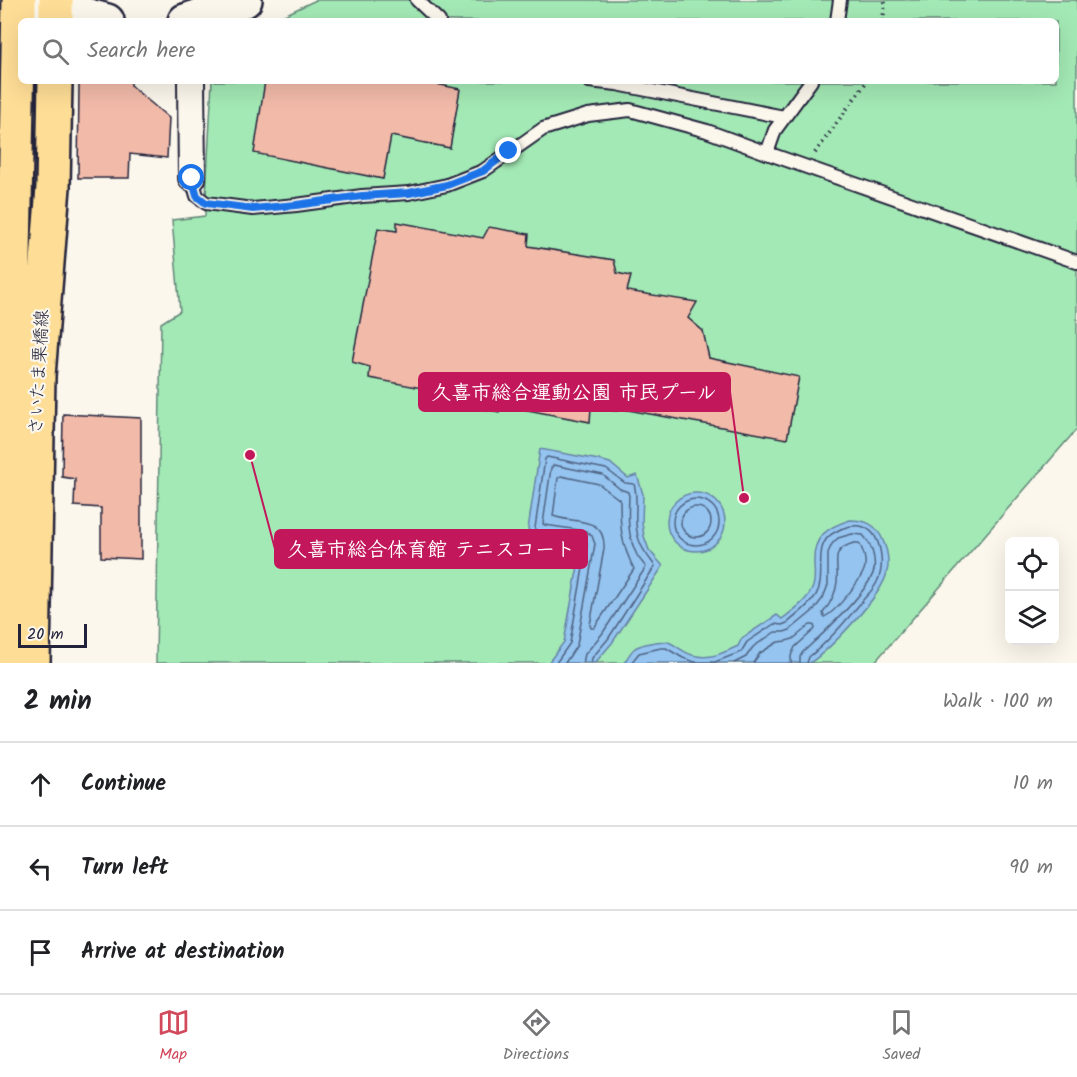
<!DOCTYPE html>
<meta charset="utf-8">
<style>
:root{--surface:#fff;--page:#f6f6f6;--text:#202124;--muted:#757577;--line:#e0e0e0;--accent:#d1495b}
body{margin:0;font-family:Kalam,"Klee One",sans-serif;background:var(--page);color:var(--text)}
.controls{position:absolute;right:18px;bottom:18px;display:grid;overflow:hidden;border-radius:9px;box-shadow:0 6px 24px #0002}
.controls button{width:54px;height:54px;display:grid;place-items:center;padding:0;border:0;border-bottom:2px solid var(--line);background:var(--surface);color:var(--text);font:30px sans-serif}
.scale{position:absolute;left:18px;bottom:15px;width:69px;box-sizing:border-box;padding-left:6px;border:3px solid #22223b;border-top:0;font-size:16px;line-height:21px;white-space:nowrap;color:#22223b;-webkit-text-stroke:4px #fbf7ec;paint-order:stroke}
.stop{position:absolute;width:18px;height:18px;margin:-14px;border:4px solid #1a73e8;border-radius:50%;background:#fff}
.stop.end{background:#1a73e8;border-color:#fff;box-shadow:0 2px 6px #0008}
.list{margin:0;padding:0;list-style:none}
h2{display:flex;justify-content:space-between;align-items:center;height:78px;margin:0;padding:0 24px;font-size:26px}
h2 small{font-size:20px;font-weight:400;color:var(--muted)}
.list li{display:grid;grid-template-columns:39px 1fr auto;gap:18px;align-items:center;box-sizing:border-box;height:84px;padding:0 24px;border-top:2px solid var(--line)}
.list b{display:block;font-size:22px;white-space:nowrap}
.list em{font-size:20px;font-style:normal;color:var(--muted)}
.icon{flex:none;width:33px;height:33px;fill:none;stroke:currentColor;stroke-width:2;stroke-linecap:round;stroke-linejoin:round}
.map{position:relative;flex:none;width:1077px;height:663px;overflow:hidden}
.search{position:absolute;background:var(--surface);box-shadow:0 6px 24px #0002;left:18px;right:18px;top:18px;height:66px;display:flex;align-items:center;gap:15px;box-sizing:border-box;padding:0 21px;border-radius:9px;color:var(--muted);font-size:22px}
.sheet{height:330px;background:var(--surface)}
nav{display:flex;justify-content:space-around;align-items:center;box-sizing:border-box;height:84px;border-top:2px solid var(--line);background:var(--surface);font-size:16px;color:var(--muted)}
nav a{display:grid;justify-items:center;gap:3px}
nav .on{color:var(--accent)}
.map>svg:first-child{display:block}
.green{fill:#a3e9b5;stroke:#628678;stroke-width:1.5}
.water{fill:#94c4ef;stroke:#6683a7;stroke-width:1.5}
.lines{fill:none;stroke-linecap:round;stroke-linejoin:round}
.shore{stroke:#506383;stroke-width:1.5}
.building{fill:#f2baa9;stroke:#22223b;stroke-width:1.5}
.lane-casing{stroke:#22223b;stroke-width:16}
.street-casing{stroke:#22223b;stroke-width:30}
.secondary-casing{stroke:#22223b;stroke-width:38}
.primary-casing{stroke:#22223b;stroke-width:38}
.path{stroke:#22223b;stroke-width:4;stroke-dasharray:1.5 4.5;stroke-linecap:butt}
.lane{stroke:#fbf7ec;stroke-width:12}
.street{stroke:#fbf7ec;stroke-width:26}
.secondary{stroke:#fbf7ec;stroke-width:33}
.primary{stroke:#fedd96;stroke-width:33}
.route{stroke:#1a73e8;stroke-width:8}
.labels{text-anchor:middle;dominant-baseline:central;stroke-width:4.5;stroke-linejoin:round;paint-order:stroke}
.street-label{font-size:18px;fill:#22223b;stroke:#fbf7ec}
.leader{fill:none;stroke:#c2185b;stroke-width:2}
.callout-dot{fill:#c2185b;stroke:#fbf7ec;stroke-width:2}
.callout{fill:#c2185b;stroke:#c2185b;stroke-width:2}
.callout-label{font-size:20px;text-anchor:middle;font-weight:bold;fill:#fff}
</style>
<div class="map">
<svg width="1077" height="663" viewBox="0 0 1077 663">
<rect width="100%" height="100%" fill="#fbf7ec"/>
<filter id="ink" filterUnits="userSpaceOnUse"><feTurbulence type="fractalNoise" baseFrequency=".0167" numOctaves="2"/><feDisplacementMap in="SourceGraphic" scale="12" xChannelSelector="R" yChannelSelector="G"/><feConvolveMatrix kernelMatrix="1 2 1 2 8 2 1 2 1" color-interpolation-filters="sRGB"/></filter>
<g filter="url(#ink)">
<path class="green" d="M316 0H1077V429L874 663H156L161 323 180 311 172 220 205 216 212 81H1056V21H272Z"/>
<g class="water">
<path d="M540 449 599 460 610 463 628 478 637 475 643 494 642 523 644 536 649 550 663 566 612 643 595 663H548L564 642 582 544 534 537 528 529Z"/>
<circle cx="696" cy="522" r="29"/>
<path d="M850 520C864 520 874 523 881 536 886 546 890 560 887 572 883 595 830 649 810 663H624C627 658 631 651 635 648 642 644 660 640 668 642 677 645 685 655 697 656 712 659 725 652 738 646L742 638 777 615 782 619C792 611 806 602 812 589 816 580 814 572 814 562 813 536 828 527 850 520Z"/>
</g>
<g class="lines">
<g class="shore">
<path d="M561 476 599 484 620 500C620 529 621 543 634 569L594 628H591L590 625 604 549C606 515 574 524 553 516L558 478Z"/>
<circle cx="696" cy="522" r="23"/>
<circle cx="696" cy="522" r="15"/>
<path d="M854 543H859C863 550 866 558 865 566 864 577 835 613 824 617L823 613C830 604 836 594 837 582 839 562 829 550 854 543Z"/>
<path d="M556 663 570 643 587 545 586 540 582 538 538 532 535 528 545 459 547 457 606 469 625 483 634 484C638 497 635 510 636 523 637 543 644 551 655 566L608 639 592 658 591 663"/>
<path d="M565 663 577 645 595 544 592 536 586 531 545 525 543 524 551 468 554 465 603 475 620 489 628 492 629 496C628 516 627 536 637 555 639 559 643 563 646 567L602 634 585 654 583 663"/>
<path d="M631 663 639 653 661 648H666L683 658 695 662H715L741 652 747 642 774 624 782 625 787 623C797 615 809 606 816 595 828 575 810 545 835 532 843 527 857 523 866 528 882 536 885 567 877 582 874 589 868 594 863 600 847 620 829 641 809 657L807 663"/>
<path d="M734 663 746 657 753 647 775 632H784L790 630 813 611 823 598 828 585V553L832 544 838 538 852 534 863 535C871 544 876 557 874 570 870 590 820 637 803 652L800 657V663"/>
<path d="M753 663 760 653 778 642 786 641 793 639 810 625H814L815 629 795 647 791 656V663"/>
</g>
</g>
<g class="building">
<path d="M87 81H131V86L169 118 167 158 130 154 129 178H78L79 85Z"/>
<path d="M265 81H422L460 89 450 148 391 136 383 179 254 153Z"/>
<path d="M397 222 483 238 489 227 529 234 528 246 614 260 617 273 631 276 627 291 697 302 688 318 703 331 709 358 799 377 787 439 617 408V411L591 408 590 422 502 405 499 412 458 404 459 395 369 378 370 367 352 362 378 228 397 231Z"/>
<path d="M63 414 141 418V559L101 557V508L74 506 75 479 62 477Z"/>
</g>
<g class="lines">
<g class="lane-casing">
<g id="lane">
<path d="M417 0 439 21"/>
<path d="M837 21 840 0"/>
<path d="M589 81 617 84 784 117"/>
<path d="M767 153 775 130 811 81"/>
<path d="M192 178 197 196 206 203 253 209 296 205 362 196 409 193 447 185 483 171 543 129 588 115 630 110 707 131 767 153 1077 262"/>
</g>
</g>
<g class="street-casing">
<path id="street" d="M191 81 192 178"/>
</g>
<g class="secondary-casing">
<g id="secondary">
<path d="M41 0 56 7 107 21"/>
<path d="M185 21 245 0"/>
</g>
</g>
<g class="primary-casing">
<g id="primary">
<path d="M56 21V0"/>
<path d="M6 663 19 0"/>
<path d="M33 663 38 376 53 187 55 81"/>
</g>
</g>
<g class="path">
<path d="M883 21 885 0"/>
<path d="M815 153 867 81"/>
</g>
<use href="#lane" class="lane"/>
<use href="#street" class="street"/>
<use href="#secondary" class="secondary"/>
<use href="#primary" class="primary"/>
</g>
</g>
<g class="lines" filter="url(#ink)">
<path class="route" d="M192 178 197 196 206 203 253 209 296 205 362 196 409 193 447 185 483 171 509 151"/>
</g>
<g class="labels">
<g class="street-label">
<text transform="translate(40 372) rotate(-87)">さいたま栗橋線</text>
</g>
</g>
<path class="leader" d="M744 498L730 392M250 455L275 549"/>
<g class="callout-dot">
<circle cx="744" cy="498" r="6"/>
<circle cx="250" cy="455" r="6"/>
</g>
<g class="callout">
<rect x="419" y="373" width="311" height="38" rx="6"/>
<rect x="275" y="530" width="312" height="38" rx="6"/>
</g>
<g class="callout-label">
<text x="574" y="399">久喜市総合運動公園 市民プール</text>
<text x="431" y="556">久喜市総合体育館 テニスコート</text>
</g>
</svg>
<div class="controls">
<button><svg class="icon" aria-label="locate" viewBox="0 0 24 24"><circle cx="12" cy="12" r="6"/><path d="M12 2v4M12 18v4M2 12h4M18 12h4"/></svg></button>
<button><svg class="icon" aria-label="layers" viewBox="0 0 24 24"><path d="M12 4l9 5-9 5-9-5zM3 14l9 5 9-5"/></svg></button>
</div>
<div class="scale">20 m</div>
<div class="stop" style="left:192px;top:178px"></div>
<div class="stop end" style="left:509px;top:151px"></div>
<div class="search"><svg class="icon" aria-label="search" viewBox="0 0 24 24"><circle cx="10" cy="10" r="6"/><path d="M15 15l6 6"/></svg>Search here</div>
</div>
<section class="sheet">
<h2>2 min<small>Walk · 100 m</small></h2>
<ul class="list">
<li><svg class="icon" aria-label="ahead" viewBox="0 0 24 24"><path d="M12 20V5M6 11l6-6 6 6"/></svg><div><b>Continue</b></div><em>10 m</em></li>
<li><svg class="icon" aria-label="left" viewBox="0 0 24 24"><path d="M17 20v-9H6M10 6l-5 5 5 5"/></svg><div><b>Turn left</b></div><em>90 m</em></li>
<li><svg class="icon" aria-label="arrive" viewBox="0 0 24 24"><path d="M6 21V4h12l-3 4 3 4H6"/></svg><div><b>Arrive at destination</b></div></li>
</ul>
</section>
<nav>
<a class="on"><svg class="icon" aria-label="map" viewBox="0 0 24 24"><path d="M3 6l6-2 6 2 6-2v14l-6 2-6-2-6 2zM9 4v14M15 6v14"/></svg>Map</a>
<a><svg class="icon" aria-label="directions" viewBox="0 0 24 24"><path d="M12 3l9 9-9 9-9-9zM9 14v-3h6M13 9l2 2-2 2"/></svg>Directions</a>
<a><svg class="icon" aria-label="saved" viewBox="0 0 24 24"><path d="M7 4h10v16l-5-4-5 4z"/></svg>Saved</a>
</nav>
